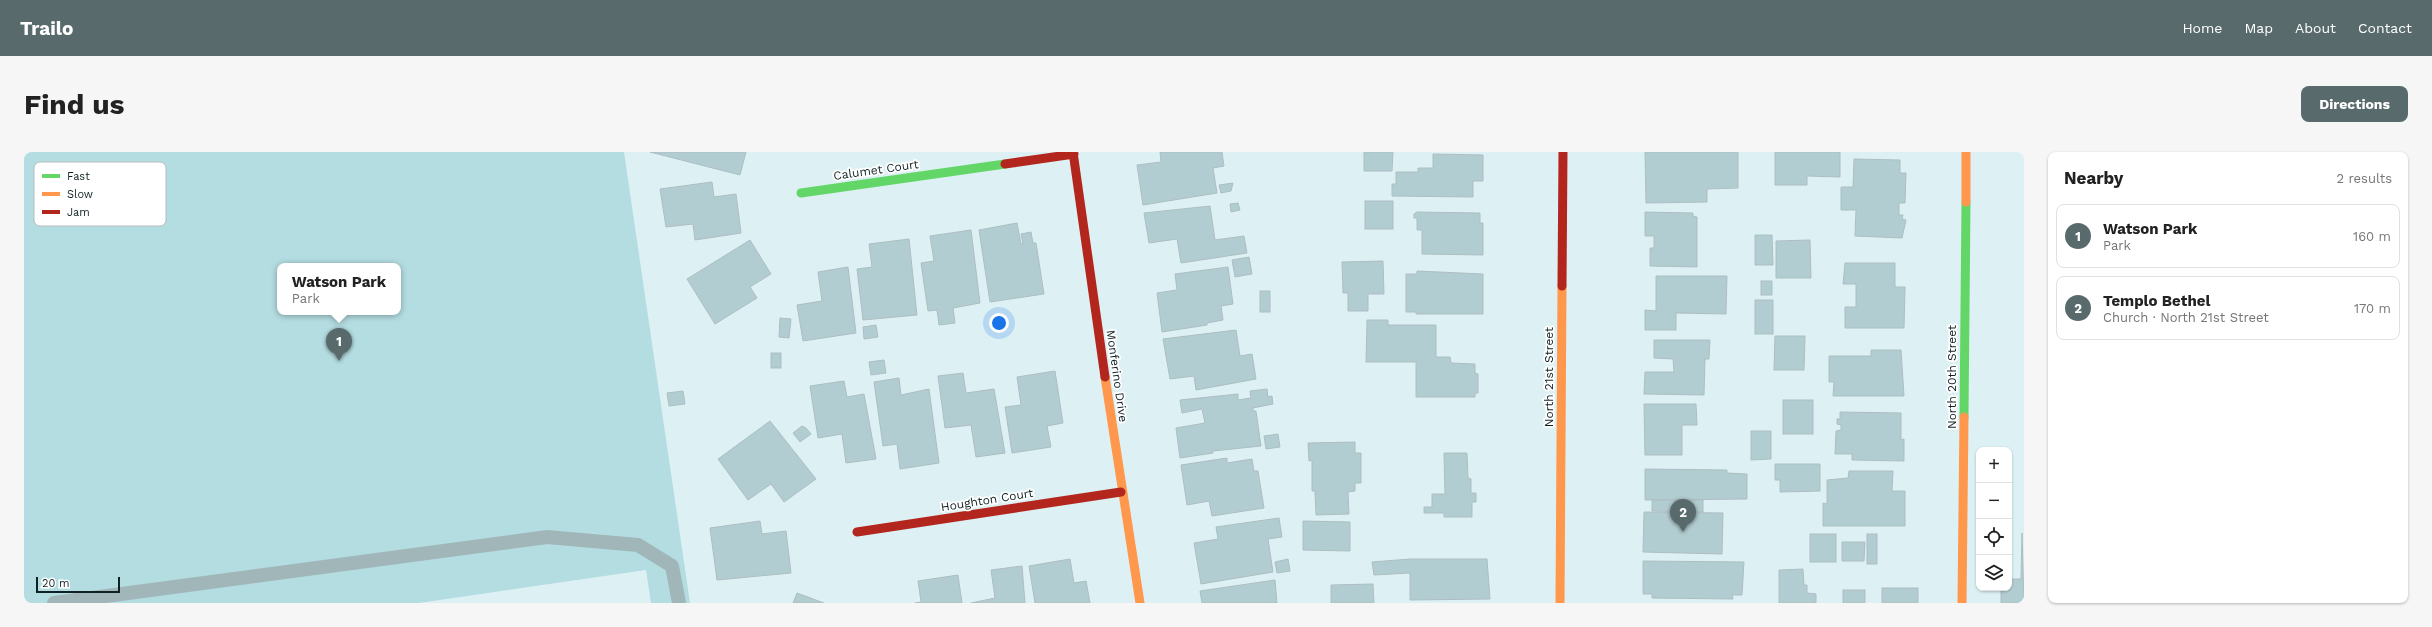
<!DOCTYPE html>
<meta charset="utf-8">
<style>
:root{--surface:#fff;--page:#f6f6f6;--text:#222;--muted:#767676;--line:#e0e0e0;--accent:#586a6c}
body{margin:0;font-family:"Work Sans",sans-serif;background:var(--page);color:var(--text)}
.controls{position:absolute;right:12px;bottom:12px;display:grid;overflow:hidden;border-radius:8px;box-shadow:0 1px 3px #0004}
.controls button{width:36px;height:36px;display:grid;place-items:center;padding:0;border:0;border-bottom:1px solid var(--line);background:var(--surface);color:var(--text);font:20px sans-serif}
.scale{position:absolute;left:12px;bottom:10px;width:84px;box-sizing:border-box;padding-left:4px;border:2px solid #102123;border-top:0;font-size:11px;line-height:14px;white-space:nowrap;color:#102123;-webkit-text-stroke:3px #fff;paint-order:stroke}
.you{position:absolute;left:975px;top:171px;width:14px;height:14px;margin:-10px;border:3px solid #fff;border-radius:50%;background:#1a73e8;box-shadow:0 0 0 6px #1a73e833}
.badge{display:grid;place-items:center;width:26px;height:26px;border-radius:50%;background:var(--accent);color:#fff;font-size:13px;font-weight:700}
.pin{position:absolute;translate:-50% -33px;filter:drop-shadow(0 1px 2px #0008)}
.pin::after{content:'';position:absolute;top:21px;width:14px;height:12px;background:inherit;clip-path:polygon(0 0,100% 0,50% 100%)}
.popup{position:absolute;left:253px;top:111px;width:124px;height:52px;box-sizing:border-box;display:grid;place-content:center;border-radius:8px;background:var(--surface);filter:drop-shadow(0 1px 3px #0005);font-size:13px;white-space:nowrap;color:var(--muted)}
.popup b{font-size:15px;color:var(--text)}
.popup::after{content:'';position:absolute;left:50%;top:100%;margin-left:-8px;border:8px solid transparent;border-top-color:var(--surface)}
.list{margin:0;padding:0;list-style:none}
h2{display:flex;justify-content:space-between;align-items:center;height:52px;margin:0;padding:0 16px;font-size:17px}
h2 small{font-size:13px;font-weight:400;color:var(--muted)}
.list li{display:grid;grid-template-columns:26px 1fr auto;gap:12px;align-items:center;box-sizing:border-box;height:64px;margin:0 8px 8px;padding:0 8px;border:1px solid var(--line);border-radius:8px}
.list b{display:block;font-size:15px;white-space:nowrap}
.list p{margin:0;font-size:13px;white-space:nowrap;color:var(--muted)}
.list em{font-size:13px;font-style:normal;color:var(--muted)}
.icon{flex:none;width:22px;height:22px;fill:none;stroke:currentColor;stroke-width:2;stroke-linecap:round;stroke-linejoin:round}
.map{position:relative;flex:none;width:2000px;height:451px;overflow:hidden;border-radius:8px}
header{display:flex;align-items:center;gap:24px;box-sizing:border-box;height:56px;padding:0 20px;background:var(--accent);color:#fff}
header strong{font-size:19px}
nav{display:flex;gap:22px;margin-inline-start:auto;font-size:14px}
.intro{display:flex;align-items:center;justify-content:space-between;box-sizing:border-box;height:96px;padding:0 24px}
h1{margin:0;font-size:28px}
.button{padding:10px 18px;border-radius:8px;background:var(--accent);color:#fff;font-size:14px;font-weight:700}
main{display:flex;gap:24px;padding:0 24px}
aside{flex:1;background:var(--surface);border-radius:8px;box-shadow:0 1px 3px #0004}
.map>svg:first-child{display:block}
.green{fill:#b4dde2;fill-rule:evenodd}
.building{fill:#b2cdd1;stroke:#adbec1}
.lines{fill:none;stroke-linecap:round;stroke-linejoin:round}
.lane{stroke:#a1b6b9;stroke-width:14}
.fast{stroke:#63d668;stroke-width:9}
.slow{stroke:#ff974d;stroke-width:9}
.jam{stroke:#b3261e;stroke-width:9}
.labels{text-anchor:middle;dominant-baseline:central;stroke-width:3.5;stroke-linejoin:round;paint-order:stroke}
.street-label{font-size:12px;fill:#102123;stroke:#fff}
.key{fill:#fff;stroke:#b7bcbd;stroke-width:1}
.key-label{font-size:11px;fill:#102123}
</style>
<header>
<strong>Trailo</strong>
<nav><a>Home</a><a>Map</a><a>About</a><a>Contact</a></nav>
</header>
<div class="intro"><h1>Find us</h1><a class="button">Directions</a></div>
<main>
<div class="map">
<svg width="2000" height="451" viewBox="0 0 2000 451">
<rect width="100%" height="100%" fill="#ddf1f4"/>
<path class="green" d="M0 0H600L666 451H627L622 418 395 451H0ZM256 114H374V160H256Z"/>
<g class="building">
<path d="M626 0H722L716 23Z"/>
<path d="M1136 0H1198L1200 14 1189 16 1193 41 1119 53 1113 13 1137 10Z"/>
<path d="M1340 0H1369L1368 19H1340Z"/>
<path d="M1621 0H1714V36L1683 37V50L1622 51Z"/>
<path d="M1751 0H1816V25L1783 24V33H1751Z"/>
<path d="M1409 2 1459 3V29H1449V45L1368 44V32H1372V20H1394V16H1409Z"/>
<path d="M1830 7 1876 8V21H1882L1881 51H1875V63H1879L1878 67 1882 68 1878 86 1831 84 1832 58H1817V35H1829Z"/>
<path d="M688 30 690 45 712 42 717 81 671 88 669 72 642 75 636 37Z"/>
<path d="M1209 31 1207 39 1197 41 1195 33Z"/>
<rect x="1341" y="49" width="28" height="28"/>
<path d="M1214 51 1216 58 1207 60 1206 52Z"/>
<path d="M1186 54 1191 88 1220 84 1223 101 1157 111 1153 87 1125 91 1120 61Z"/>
<path d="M1393 60 1456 61V71H1459V103L1398 102V78H1393V66H1390V62Z"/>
<path d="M1621 60 1669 61V64L1673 65V115L1626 114V96H1630V84H1621Z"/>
<path d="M993 71 997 92H999L997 82 1007 80 1009 91H1012L1020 142 966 150 955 78Z"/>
<path d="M947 78 956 151 929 156 931 171 915 173 913 158 904 159 897 111 910 109 906 84Z"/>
<path d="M1731 83H1748L1749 113H1731Z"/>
<path d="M885 87 893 163 839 168 833 117 848 115 845 92Z"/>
<path d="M726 88 747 122 726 135 733 146 691 172 663 127Z"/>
<path d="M1786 88 1787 126H1752V89Z"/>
<path d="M1225 105 1228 122 1211 125 1208 108Z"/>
<path d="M1359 109 1360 142H1344V159H1324V141H1319L1318 110Z"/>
<path d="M1821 111H1871V135H1881L1880 176H1821V155H1832V132H1819Z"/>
<path d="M824 115 832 181 779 189 773 153 798 149 794 120Z"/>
<path d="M1204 115 1209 152 1197 154 1199 168 1183 171V173L1138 180 1133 141 1153 138 1151 122Z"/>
<path d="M1393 119 1459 122V162H1392V160H1382V122H1393Z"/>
<path d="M1632 124H1703L1702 162 1652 161V178H1621V158L1632 159Z"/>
<rect x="1737" y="129" width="11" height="14"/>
<rect x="1236" y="139" width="10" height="21"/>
<rect x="1731" y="148" width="18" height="34"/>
<path d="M756 166 767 167 765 186 755 185Z"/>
<path d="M1343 168H1364V173H1412V205H1426L1427 211 1451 212V221L1454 222V241H1451V245H1392V210H1342Z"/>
<path d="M852 173 854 185 840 187 839 175Z"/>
<path d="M1212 178 1216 204 1228 202 1232 227 1172 238 1170 224 1146 227 1139 187Z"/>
<path d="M1751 184H1781L1780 218H1750Z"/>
<path d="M1630 188H1686L1685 207H1681L1680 243 1620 242 1621 220H1650L1649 207 1630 206Z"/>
<path d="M1847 198H1877L1880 244H1809L1810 230H1805V204H1847Z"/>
<rect x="747" y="201" width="10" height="15"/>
<path d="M860 208 862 221 847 223 845 210Z"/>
<path d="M1031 219 1039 271 1023 274 1027 295 988 301 981 255 997 253 993 225Z"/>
<path d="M939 221 942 241 970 237 981 301 952 305 947 273 921 276 914 224Z"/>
<path d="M875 226 877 243 905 237 915 311 876 317 873 292 859 294 850 230Z"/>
<path d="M820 229 823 245 840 242 852 307 822 311 818 282 794 286 786 234Z"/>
<path d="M1243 237 1244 245 1248 244 1249 252 1229 256V259H1232L1237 294 1189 299V301L1156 306 1152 276 1181 271 1178 257 1158 261 1156 248 1214 242V248L1227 246 1226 239Z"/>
<path d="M659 239 661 252 645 254 643 241Z"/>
<rect x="1759" y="248" width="30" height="34"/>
<path d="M1620 252H1672L1673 273H1658V303H1621Z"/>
<path d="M1816 260 1877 261V288L1880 287V309L1828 308V302H1811L1812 279 1817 278V273L1813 272V267H1816Z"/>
<path d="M746 269 792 327 760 350 747 332 724 348 694 307Z"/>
<path d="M778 274 782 276 787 282 776 290 769 281Z"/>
<path d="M1727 279H1747V307L1727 308Z"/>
<path d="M1254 282 1256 295 1242 297 1240 284Z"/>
<path d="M1331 290V301H1337V331H1331V339L1324 340 1325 362 1292 363 1291 339H1288V308L1285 309 1284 291Z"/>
<path d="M1420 301H1443L1444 326 1447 327V341H1452V350H1448V365H1420V361H1400V355H1408V342H1421Z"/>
<path d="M1203 306V311L1228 307 1230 319H1234L1240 356 1188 364 1185 349 1163 353 1157 313Z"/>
<path d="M1751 312H1796V339L1756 340V328H1751Z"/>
<path d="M1621 317 1703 318V321L1723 322V347L1621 348Z"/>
<path d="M1825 319H1869L1868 339H1881V374H1799V351L1803 352V328L1824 326Z"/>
<path d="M1628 348H1679V360L1628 359Z"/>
<path d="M1620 360 1699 361 1698 402 1619 400Z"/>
<path d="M1255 366 1258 385 1244 387 1249 420 1177 432 1170 391 1194 387 1192 375Z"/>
<path d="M736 369 738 382 762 379 767 421 693 428 686 376Z"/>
<path d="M1279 369 1326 370V399L1279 398Z"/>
<path d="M1998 381 2000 451H1977V436H1985V427H1997Z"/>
<rect x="1786" y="382" width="26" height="28"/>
<rect x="1843" y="382" width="10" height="30"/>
<path d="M1818 390H1841L1840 409H1818Z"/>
<path d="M1046 407 1050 431 1062 429 1066 451H1011L1005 414Z"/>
<path d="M1264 407 1266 419 1253 421 1251 410Z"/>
<path d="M1386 407H1463L1466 447 1386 448V421L1350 423 1348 410Z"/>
<path d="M1619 409 1720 410 1718 443H1708L1709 447 1628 446V442H1619Z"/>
<path d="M998 414 1001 451H947L971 446 967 418Z"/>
<path d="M1779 417 1780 433H1783V441L1792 442V451H1755V418Z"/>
<path d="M934 423 938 451H891L897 450 894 429Z"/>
<path d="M1251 428 1253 451H1178L1176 439Z"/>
<path d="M1349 432 1350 451H1307V433Z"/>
<rect x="1858" y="436" width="36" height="15"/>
<rect x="1819" y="438" width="22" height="13"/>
<path d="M773 441 800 451H769Z"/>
</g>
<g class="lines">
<path class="lane" d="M30 451 523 385 614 393 648 414 655 451"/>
<g class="fast">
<path d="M777 41 981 12"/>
<path d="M1940 265 1942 50"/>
</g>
<g class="slow">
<path d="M1942 50V0"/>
<path d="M1081 225 1116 451"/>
<path d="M1536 451 1538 134"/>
<path d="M1938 451 1940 265"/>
</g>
<g class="jam">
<path d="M1049 0 1081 225"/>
<path d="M981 12 1050 2"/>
<path d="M1538 134 1539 0"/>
<path d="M833 380 1097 340"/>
</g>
</g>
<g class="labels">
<g class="street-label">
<text transform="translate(852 18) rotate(-8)">Calumet Court</text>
<text transform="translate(1093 224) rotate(82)">Monferino Drive</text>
<text transform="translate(1525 225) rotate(-90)">North 21st Street</text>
<text transform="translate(1928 225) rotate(-90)">North 20th Street</text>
<text transform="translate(963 348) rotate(-9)">Houghton Court</text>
</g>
</g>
<rect x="10" y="10" width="132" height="64" rx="6" class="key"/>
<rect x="18" y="22" width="18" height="4" fill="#63d668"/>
<rect x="18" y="40" width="18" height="4" fill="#ff974d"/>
<rect x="18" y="58" width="18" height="4" fill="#b3261e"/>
<g class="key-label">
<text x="43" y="28">Fast</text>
<text x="43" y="46">Slow</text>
<text x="43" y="64">Jam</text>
</g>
</svg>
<div class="controls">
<button>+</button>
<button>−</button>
<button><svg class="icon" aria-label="locate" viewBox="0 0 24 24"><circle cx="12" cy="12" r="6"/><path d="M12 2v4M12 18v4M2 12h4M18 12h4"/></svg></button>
<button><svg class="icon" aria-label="layers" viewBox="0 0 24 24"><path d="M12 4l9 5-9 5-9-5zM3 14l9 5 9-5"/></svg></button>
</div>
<div class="scale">20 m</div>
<div class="you"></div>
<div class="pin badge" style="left:315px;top:209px">1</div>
<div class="popup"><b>Watson Park</b>Park</div>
<div class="pin badge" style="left:1659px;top:380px">2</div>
</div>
<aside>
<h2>Nearby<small>2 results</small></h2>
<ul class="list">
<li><span class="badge">1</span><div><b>Watson Park</b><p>Park</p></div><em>160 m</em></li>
<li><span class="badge">2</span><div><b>Templo Bethel</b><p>Church · North 21st Street</p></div><em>170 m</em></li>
</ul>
</aside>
</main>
